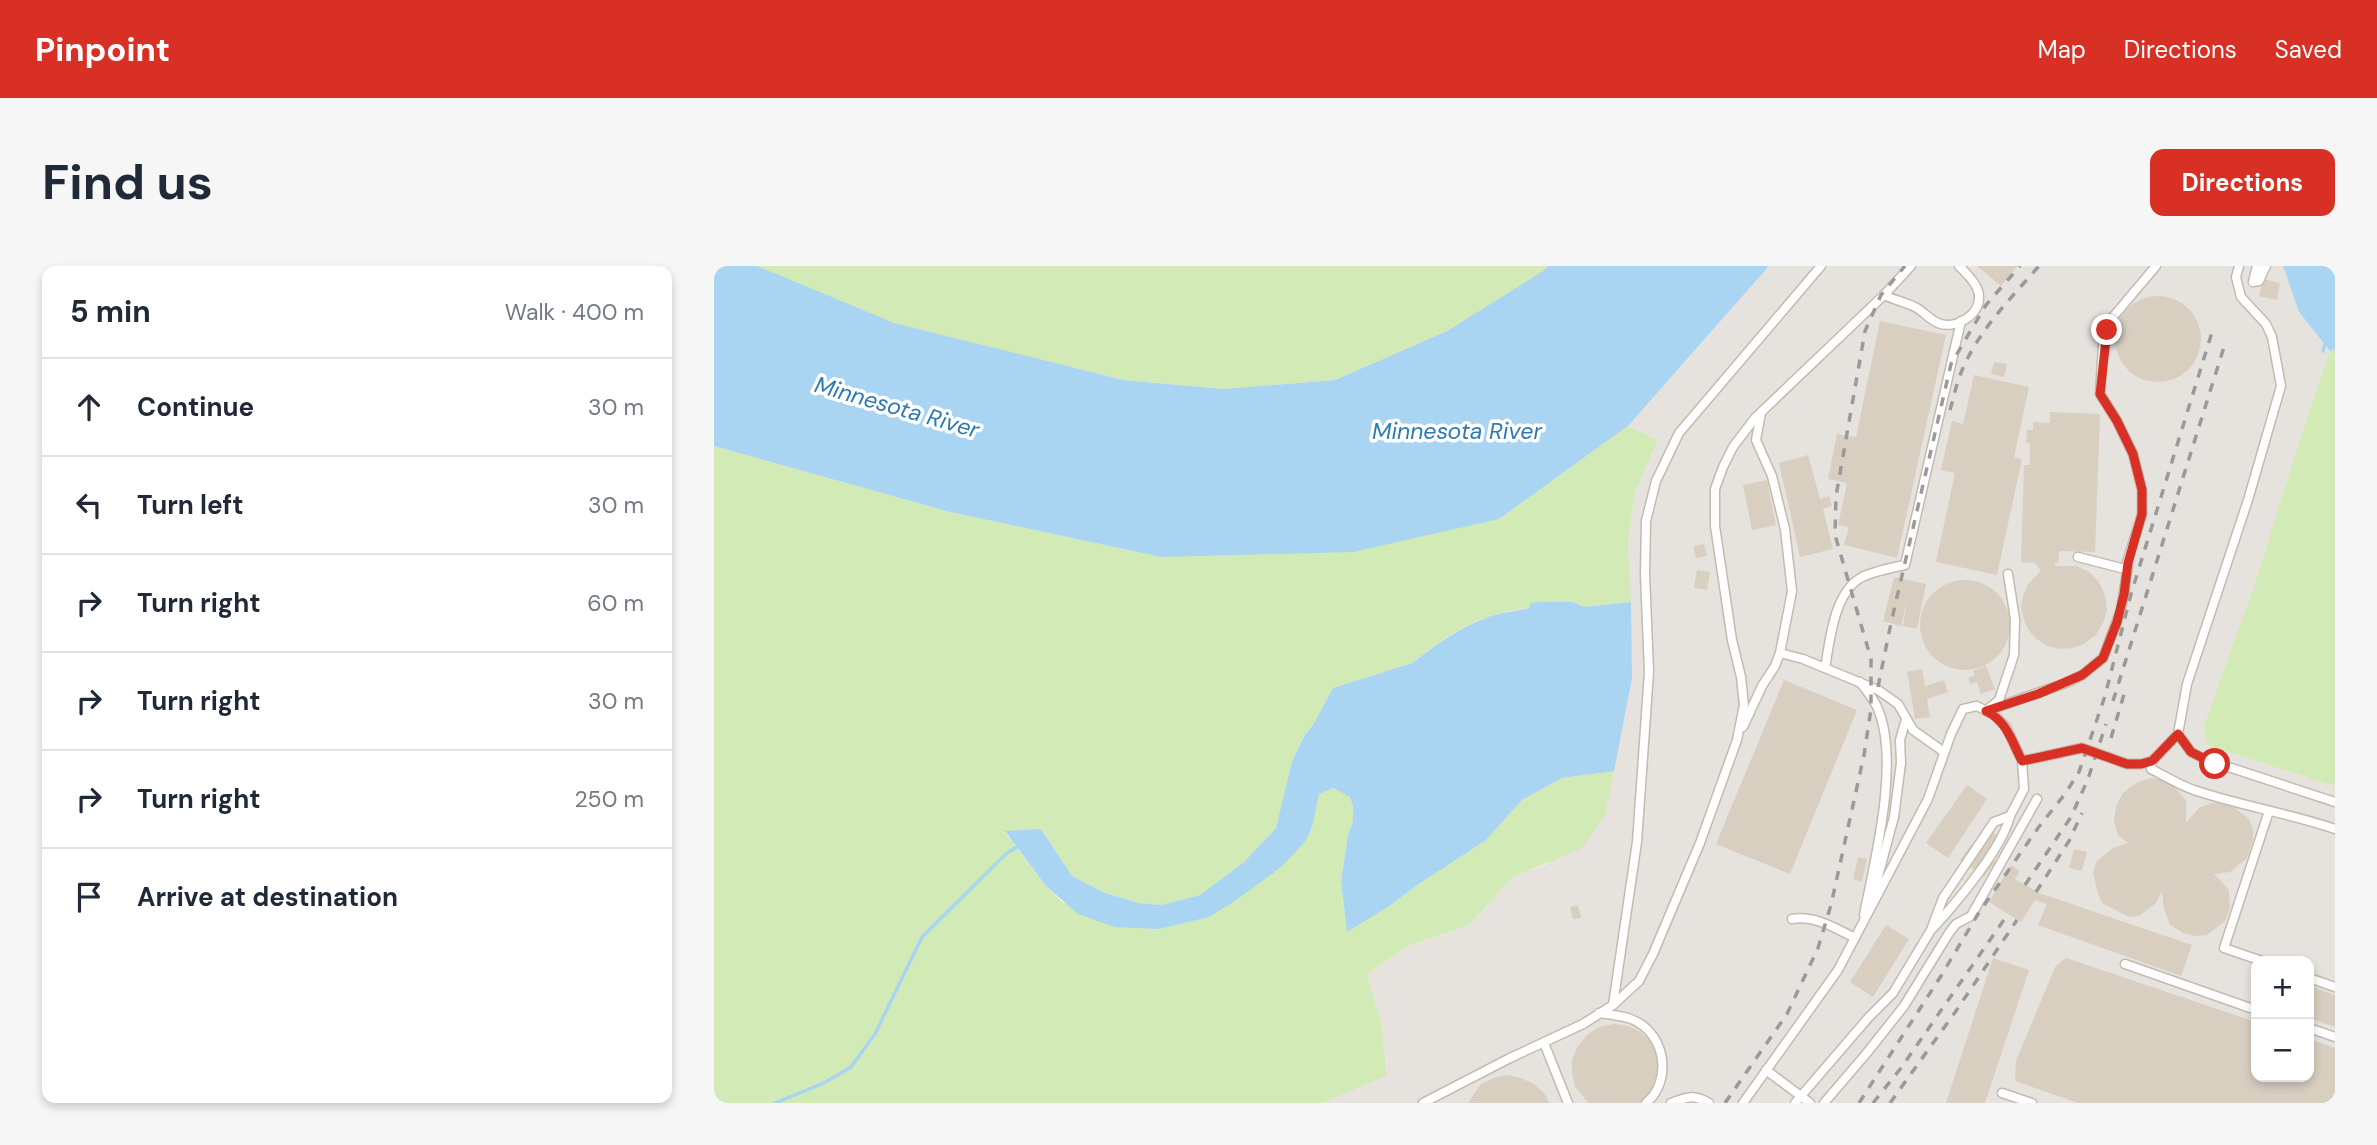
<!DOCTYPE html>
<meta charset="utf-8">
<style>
:root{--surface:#fff;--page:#f6f6f7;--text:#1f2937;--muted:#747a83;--line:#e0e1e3;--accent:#d93025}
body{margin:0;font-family:"DM Sans",sans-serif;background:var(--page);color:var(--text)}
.controls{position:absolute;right:21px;bottom:21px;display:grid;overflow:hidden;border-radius:14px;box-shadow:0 4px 10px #0003}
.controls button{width:63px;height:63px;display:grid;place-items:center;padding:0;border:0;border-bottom:2px solid var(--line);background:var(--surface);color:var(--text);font:35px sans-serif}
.stop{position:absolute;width:21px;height:21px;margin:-16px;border:5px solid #d93025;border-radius:50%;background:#fff}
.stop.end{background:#d93025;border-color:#fff;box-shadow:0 2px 7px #0008}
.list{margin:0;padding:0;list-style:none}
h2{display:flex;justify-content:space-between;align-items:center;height:91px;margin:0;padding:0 28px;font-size:30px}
h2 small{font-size:23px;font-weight:400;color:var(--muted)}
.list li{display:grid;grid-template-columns:46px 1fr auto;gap:21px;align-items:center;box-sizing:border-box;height:98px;padding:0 28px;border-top:2px solid var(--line)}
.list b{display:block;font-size:26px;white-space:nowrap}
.list em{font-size:23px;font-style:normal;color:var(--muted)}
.icon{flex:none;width:38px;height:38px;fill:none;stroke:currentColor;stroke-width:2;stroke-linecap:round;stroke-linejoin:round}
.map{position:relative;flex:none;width:1621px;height:837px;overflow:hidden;border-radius:14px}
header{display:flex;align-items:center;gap:42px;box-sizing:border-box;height:98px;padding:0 35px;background:var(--accent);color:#fff}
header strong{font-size:33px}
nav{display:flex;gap:38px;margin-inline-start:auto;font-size:24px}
.intro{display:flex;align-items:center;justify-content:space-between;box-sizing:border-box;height:168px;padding:0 42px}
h1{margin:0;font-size:49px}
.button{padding:18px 32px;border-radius:14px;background:var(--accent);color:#fff;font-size:24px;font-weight:700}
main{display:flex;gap:42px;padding:0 42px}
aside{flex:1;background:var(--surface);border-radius:14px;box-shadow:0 4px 10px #0003}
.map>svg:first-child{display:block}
.industrial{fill:#e6e2dd;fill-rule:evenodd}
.green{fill:#d2eab5}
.water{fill:#a9d4f2}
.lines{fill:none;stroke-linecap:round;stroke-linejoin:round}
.stream{stroke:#a9d4f2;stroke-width:3.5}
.building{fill:#d8cfc1}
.lane-casing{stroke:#c2bbae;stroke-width:11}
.lane{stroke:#fff;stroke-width:8}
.rail{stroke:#9a9a9a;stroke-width:3.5;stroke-dasharray:9 9;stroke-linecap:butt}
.route{stroke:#d93025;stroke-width:9}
.labels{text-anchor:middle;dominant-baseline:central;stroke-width:7;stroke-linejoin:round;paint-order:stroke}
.water-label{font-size:23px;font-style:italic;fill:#2e7ab2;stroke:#fff}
</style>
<header>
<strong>Pinpoint</strong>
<nav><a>Map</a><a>Directions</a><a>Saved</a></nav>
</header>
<div class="intro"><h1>Find us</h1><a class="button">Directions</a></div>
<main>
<aside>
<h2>5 min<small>Walk · 400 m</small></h2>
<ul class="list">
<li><svg class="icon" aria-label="ahead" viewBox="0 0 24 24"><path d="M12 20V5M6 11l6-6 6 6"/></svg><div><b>Continue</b></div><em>30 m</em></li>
<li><svg class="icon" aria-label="left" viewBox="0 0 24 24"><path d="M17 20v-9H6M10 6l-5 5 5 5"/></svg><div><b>Turn left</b></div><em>30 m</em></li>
<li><svg class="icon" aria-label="right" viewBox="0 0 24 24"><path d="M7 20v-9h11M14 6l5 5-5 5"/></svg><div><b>Turn right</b></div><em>60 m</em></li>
<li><svg class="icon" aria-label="right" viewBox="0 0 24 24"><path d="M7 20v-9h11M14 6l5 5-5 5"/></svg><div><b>Turn right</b></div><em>30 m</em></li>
<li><svg class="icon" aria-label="right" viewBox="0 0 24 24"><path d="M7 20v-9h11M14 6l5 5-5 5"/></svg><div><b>Turn right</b></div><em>250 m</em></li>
<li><svg class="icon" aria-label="arrive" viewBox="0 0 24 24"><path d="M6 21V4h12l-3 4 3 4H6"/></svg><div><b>Arrive at destination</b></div></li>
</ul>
</aside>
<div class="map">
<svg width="1621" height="837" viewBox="0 0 1621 837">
<rect width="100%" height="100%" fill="#f6f3ec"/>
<path class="industrial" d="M1055 0H1569L1585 46 1616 85 1595 145 1494 479 1621 520V837H609L673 808 667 756 653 708 696 679 754 660 799 611 833 598 918 412 914 275 921 226 944 174 914 160ZM1542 695H1595V811H1542Z"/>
<g class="green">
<path d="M0 0H835L830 5 733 65 621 114 510 123 409 114 306 89V116Z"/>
<path d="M1621 83V520L1493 479 1490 460 1542 315 1595 145 1616 85Z"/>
<path d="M914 160 944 174 921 226 914 275 917 336 870 341 859 336C832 340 803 342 777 350 747 359 722 379 698 397L619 422 599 459 589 471 575 512 562 562 530 596 486 629 447 639 425 637 391 627 358 610 327 563 291 566 332 620 349 637 480 654 495 651 602 542 605 527 619 522 637 531 639 540V556L634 568 627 615 633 665 677 639 702 620 772 574 808 534 848 512 900 505 891 549 868 582 799 611 754 660 696 679 653 708 667 756 673 809 609 837H0V180L236 246 447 291 785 253Z"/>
</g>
<g class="water">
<path d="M0 0H43L180 57 409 114 510 123 621 114 733 65 829 5 835 0H1055L914 160 785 253 639 286 447 291 236 246 0 180Z"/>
<path d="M1569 0H1621V83L1616 85 1585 46Z"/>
<path d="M826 336H859L870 341 917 336 918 412 900 505 848 512 808 534 772 574 702 620 677 639 633 666 627 615 634 568 639 556V540L636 531 619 522 605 528 598 561 591 576 567 601 521 635 495 651 445 663 401 661 364 648 332 620 291 565 327 563 358 610 391 627 425 637 447 639 486 629 530 596 562 562 578 496 590 470 599 459 619 422 698 397C722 379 747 360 777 350 789 346 802 345 815 342L817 337Z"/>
</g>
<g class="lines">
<g class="stream">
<path d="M1609 85 1612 74"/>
<path d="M61 837 110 817 137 801 161 768 208 671 293 587 303 581"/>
</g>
</g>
<g class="building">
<path d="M1263 0H1303L1287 20Z"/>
<path d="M1549 13 1566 17 1563 34 1545 30Z"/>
<circle cx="1444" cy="73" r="43"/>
<path d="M1166 55 1232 69 1183 292 1130 279 1135 261 1124 259 1133 217 1114 213 1123 168 1142 171Z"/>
<path d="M1280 96 1293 98 1290 111 1277 108Z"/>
<path d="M1260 109 1315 121 1300 191 1308 193 1283 309 1222 296 1241 207 1227 204 1238 155 1249 158Z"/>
<path d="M1336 146 1386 148 1381 286 1345 285 1344 297H1341V300H1362L1375 306 1385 316 1391 329 1393 344 1389 357 1382 369 1370 378 1359 382 1346 383 1334 380 1324 374 1315 365 1310 354 1307 342 1309 330 1314 318 1327 305 1321 297 1307 296 1310 199H1316V178L1312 176 1313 164H1319V156L1336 157Z"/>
<path d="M1094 189 1106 233 1115 230 1118 240 1109 243 1119 283 1086 291 1065 197Z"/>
<path d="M1053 214 1062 259 1038 264 1029 219Z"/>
<path d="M990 278 993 290 982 292 979 280Z"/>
<path d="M983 304 996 306 993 324 980 322Z"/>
<path d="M1180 311 1212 318 1203 363 1189 360 1193 335 1187 360 1169 355Z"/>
<circle cx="1251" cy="359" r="45"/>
<path d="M1272 400 1281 423 1267 428 1263 416 1256 418 1254 412 1261 409 1259 405Z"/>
<path d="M1208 403 1211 420 1230 414 1234 426 1213 433 1216 451 1201 453 1193 406Z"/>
<path d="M1070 414 1143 444 1076 608 1002 578Z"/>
<path d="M1437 512 1454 515 1472 534V557L1485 542 1498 537H1514L1534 552 1539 563V574L1533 592 1516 606 1500 608 1515 624 1516 642 1511 655 1493 669 1481 670 1469 667 1456 659 1450 643 1448 625 1443 636 1425 650 1415 651 1388 637 1383 625 1379 606 1383 595 1399 582 1414 577 1404 569 1400 556 1402 541 1408 528 1422 517Z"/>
<path d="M1253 519 1273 533 1234 592 1212 577Z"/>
<path d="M1277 565 1286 571 1272 590 1281 596 1270 611 1246 594 1257 579 1264 584Z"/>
<path d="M1360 583 1373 586 1368 605 1355 602Z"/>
<path d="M1144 591 1153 593 1148 616 1139 613Z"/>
<path d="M1297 599 1306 605 1301 613 1325 627 1478 679 1467 710 1324 659 1333 638 1321 634 1307 656 1294 648 1275 636Z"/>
<path d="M864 639 867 652 859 653 856 641Z"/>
<path d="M1172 659 1195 673 1159 731 1136 716Z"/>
<path d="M1279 692 1315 704 1271 837H1232Z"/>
<path d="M1352 692 1542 756V811H1595V773L1621 782V837H1364L1301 815 1302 795 1341 701Z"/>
<path d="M1595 720 1621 729V761L1595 752Z"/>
<path d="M900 758 915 760 928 767 939 778 945 791 946 806 942 821 928 837H875L861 821 858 807V793L864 780 873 769 885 761Z"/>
<path d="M793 809 807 812 820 818 831 828 835 837H754L766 819 779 812Z"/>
</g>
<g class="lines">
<g class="lane-casing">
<g id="lane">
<path d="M1525 0 1522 11 1527 31 1552 58 1558 71 1567 120 1534 234 1473 418 1464 468 1477 486 1490 493 1621 536"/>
<path d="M1543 0 1539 16 1545 15 1552 0"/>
<path d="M1170 29C1180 34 1191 36 1201 41 1209 45 1216 54 1224 57 1240 64 1265 50 1265 32 1266 20 1253 8 1245 0"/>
<path d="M1364 291 1411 303 1428 248V224L1419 188 1403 155 1386 128 1389 80 1399 51 1442 0"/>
<path d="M1066 387 1089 393 1164 424 1184 438 1199 464 1230 486"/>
<path d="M1111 402C1116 374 1120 326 1148 311 1161 305 1176 302 1191 299L1247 55"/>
<path d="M1146 416C1152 424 1160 433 1164 443 1186 496 1161 593 1150 649"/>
<path d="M1274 443 1285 434 1300 389 1301 353 1294 308"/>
<path d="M1272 445 1352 417 1368 409 1389 392 1407 344 1414 300"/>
<path d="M1029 461 1048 420 1061 400 1066 387 1078 325 1071 263 1058 210 1042 174 1047 147"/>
<path d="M1308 495 1368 482 1413 498H1427L1438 495 1464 468"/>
<path d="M1438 495 1437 503C1451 510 1465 519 1480 524 1527 540 1575 547 1621 563"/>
<path d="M1159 629 1180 551 1187 497 1186 474 1192 453"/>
<path d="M1078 653C1101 649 1121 662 1141 672"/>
<path d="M1219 662C1242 637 1288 583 1296 550"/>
<path d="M1548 695 1510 682 1555 545"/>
<path d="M1411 698 1542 744"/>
<path d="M1595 712 1621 721"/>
<path d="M899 739 925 715 939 688 986 577 1023 474 1030 439 1027 411 1018 374 1001 260V223L1009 201 1019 181 1041 152 1170 29 1197 0"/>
<path d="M885 747C900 749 916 750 928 759 953 777 956 817 932 837"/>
<path d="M1595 762 1621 771"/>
<path d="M830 777 854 837"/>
<path d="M1052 804 1096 837"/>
<path d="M1288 827 1318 837"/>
<path d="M709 837 796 792 869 758 899 739 923 576 935 406 931 308 932 255 942 215 965 167 1107 0"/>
<path d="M957 837C973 831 980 828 995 837"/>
<path d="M1029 837 1124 704 1214 533 1237 468 1249 443 1263 440 1280 449 1292 461 1308 495 1310 523 1296 550 1280 556 1229 632 1217 664 1179 727 1155 751 1081 837"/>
<path d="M1110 837 1152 788 1190 740 1235 667 1242 658 1257 650 1323 533"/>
</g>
</g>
<use href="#lane" class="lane"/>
<g class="rail">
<path d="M1236 144C1240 130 1243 115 1249 102 1266 63 1297 32 1325 0"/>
<path d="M1164 421 1177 357 1237 98 1272 39 1306 0"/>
<path d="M1399 435 1510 81"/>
<path d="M1397 472 1411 425"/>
<path d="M1311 619 1357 551 1374 513 1392 458"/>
<path d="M1322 626 1355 575 1368 547"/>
<path d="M1011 837 1073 748 1104 682 1117 639 1150 489 1157 443V393L1121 269 1122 230 1151 65 1167 29 1191 0"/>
<path d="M1145 837 1227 710 1264 648 1324 562 1351 528 1365 506 1391 430 1417 328 1499 63"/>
<path d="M1159 837 1187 802 1294 648"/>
<path d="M1176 837 1242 745 1303 654"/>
</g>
</g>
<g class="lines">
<path class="route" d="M1393 64 1386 128 1403 155 1419 188 1428 224V248L1414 297 1410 328 1403 356 1389 392 1368 409 1324 428 1272 445C1293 455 1298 476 1308 495L1368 482 1413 498H1427L1438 495 1464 468 1477 486 1501 498"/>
</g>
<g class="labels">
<g class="water-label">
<text transform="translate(183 141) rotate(16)">Minnesota River</text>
<text x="743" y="165">Minnesota River</text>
</g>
</g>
</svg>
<div class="controls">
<button>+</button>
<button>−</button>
</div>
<div class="stop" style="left:1501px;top:498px"></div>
<div class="stop end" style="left:1393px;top:64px"></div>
</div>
</main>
